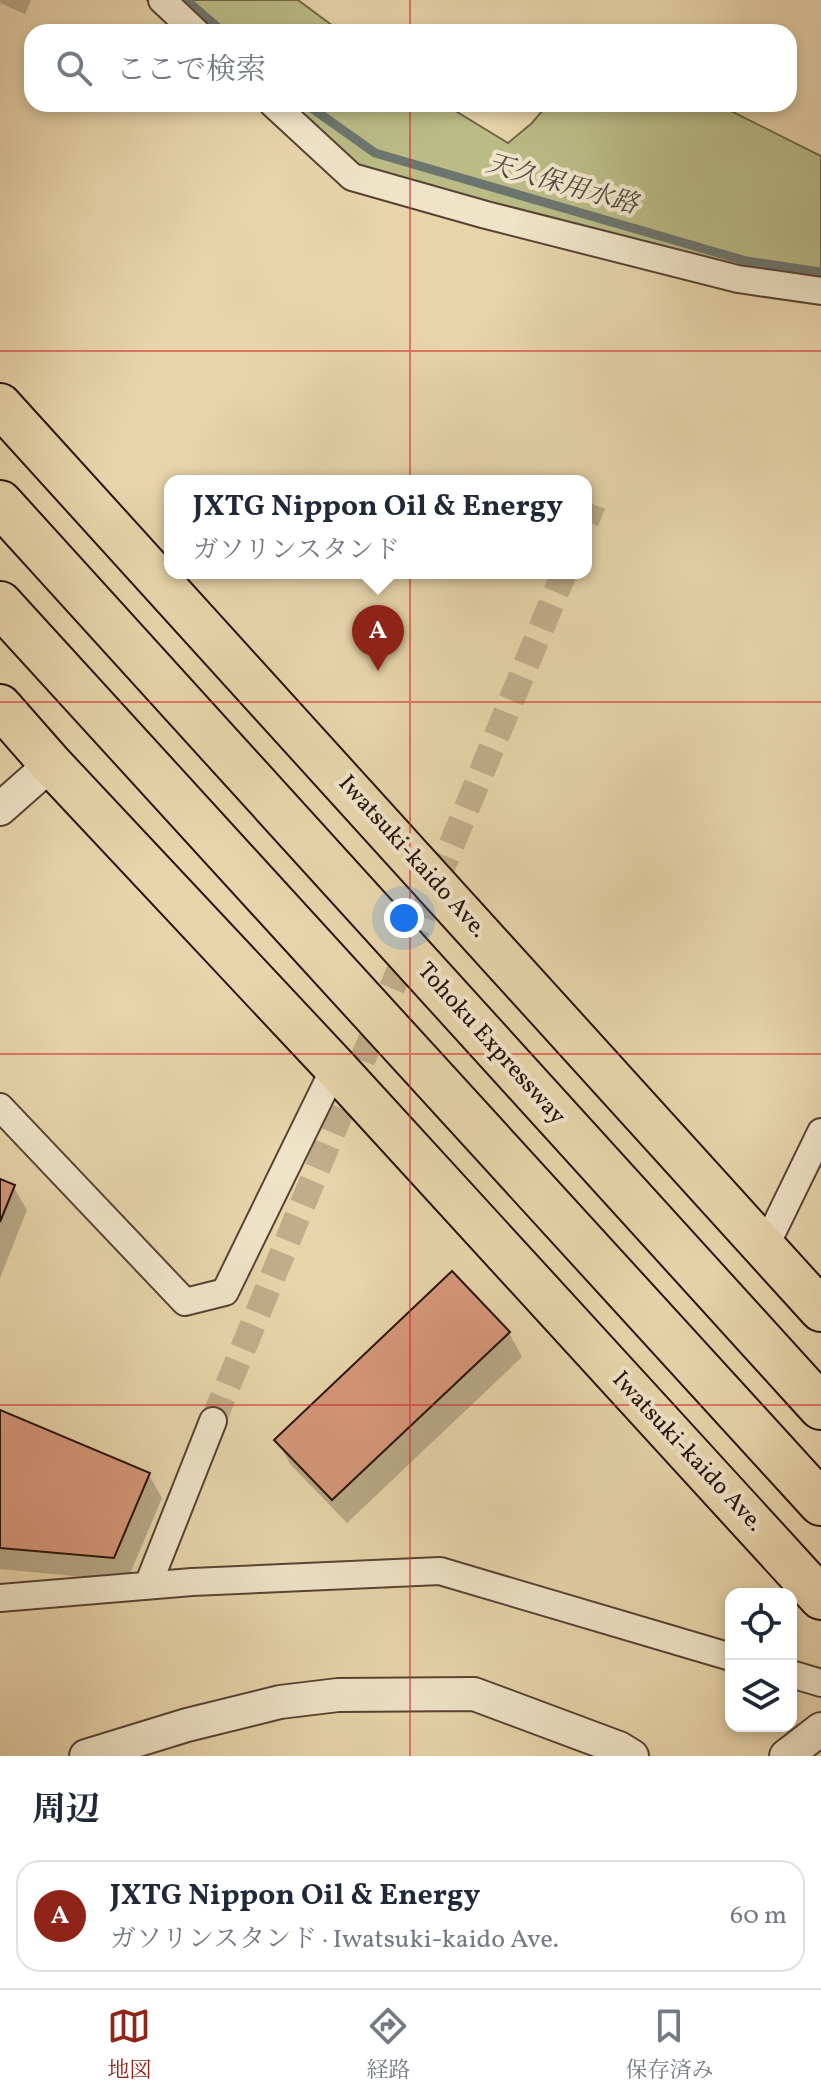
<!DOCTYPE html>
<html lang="ja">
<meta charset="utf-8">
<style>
:root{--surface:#fff;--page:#f2f2f3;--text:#1f2937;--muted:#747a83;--line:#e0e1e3;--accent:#8f2418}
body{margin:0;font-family:Vollkorn,"Noto Serif JP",serif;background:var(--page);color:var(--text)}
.controls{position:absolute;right:24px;bottom:24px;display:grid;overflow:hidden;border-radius:16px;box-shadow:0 4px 12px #0003}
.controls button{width:72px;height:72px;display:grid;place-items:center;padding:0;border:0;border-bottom:2px solid var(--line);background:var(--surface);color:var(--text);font:40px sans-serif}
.you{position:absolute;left:404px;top:918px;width:28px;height:28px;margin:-20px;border:6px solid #fff;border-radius:50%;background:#1a73e8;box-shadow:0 0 0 12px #1a73e833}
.badge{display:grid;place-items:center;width:52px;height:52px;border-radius:50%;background:var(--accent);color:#fff;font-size:26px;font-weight:700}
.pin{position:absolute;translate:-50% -66px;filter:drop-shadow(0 2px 4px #0008)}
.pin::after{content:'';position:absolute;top:42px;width:28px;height:24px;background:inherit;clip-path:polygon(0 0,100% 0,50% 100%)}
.popup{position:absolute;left:164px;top:475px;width:428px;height:104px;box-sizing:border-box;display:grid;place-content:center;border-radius:16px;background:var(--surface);filter:drop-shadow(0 2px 6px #0005);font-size:26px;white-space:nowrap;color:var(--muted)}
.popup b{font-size:30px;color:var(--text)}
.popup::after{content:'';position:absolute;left:50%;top:100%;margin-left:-16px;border:16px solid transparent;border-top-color:var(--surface)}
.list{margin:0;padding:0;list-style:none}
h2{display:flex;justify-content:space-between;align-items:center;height:104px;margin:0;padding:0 32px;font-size:34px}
h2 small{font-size:26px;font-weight:400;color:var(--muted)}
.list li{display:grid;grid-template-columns:52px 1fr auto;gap:24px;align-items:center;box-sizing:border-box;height:112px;margin:0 16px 16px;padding:0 16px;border:2px solid var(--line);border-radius:24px}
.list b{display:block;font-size:30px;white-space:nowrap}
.list p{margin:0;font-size:26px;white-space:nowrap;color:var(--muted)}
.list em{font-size:26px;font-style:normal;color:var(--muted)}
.icon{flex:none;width:44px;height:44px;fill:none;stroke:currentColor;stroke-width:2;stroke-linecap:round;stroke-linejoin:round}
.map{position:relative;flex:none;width:821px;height:1756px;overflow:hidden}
.search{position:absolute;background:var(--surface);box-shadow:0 4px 12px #0003;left:24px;right:24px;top:24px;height:88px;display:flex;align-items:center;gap:20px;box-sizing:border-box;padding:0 28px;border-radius:24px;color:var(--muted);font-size:30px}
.sheet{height:232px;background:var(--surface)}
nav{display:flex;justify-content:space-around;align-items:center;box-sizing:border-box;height:112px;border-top:2px solid var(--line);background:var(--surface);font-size:22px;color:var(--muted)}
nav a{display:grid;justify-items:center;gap:4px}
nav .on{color:var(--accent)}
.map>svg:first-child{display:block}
.green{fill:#babb85;stroke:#726748;stroke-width:2}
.shadow{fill:#0003}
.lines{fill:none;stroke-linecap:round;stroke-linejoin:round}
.stream{stroke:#6c756e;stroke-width:9}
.building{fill:#d6987a;stroke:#29130b;stroke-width:2}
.minor-tunnel{stroke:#c1ad8a;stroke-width:26;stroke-dasharray:26 13;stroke-linecap:butt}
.minor-casing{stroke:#584333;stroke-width:30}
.tertiary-casing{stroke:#584333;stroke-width:36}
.trunk-casing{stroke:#29130b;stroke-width:46}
.motorway-casing{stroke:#29130b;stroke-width:48}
.minor{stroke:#efe3c8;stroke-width:26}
.tertiary{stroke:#efe3c8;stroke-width:32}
.trunk{stroke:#e7d4aa;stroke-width:42}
.motorway{stroke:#e7d4aa;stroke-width:44}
.grid{fill:none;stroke:#d62828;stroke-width:2;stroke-opacity:0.55}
.labels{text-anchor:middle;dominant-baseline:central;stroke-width:8;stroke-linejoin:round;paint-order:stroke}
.street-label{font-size:24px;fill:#29130b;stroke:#efe3c8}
.water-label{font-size:26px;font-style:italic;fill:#504c45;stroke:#efe3c8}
</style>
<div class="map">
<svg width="821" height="1756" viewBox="0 0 821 1756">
<rect width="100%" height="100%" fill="#e7d4aa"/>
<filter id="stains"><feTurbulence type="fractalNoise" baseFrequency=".0025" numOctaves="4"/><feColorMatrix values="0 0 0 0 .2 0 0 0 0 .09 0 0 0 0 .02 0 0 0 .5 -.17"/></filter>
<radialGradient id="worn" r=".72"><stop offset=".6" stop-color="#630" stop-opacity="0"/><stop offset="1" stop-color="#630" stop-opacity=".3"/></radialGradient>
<g class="green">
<path d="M147 0H298L341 32H188Z"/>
<path d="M279 104H444L508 143 532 123 548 104H717L821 156V300L606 257 421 210 352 161Z"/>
</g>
<g class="shadow">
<path d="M0 0H31L25 14 0 3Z"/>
<path d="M0 1181 13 1186 27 1210 0 1278Z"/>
<path d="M509 1333 522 1357 347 1523 290 1464 277 1440Z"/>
<path d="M0 1412 149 1475 162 1498 127 1581 0 1569Z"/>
</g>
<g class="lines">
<g class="stream">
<path d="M186 0 223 32"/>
<path d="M306 104 375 153 746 261 821 272"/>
</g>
</g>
<g class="building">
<path d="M0 1179 15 1185 0 1222Z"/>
<path d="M452 1271 510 1332 332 1500 274 1440Z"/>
<path d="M0 1410 150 1473 114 1558 0 1548Z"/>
</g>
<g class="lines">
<g class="minor-tunnel">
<path d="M586 521 593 504"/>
<path d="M213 1421 564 573"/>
</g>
<g class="minor-casing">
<g id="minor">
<path d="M162 0 196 32"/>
<path d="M273 104 352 177 486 215 738 279 821 291"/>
<path d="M0 1107 185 1302 225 1292 335 1067"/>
<path d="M765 1247 821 1132"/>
<path d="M148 1585 213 1421"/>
<path d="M0 1598 192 1582 440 1571 731 1657"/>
<path d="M791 1674 821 1683"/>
</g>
</g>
<g class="tertiary-casing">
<g id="tertiary">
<path d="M0 809 51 764"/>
<path d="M86 1756 187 1725 280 1702 338 1695 474 1694 619 1748 632 1756"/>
<path d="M786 1756 821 1729"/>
</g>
</g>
<g class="trunk-casing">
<g id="trunk">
<path d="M0 405 821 1310"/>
<path d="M0 706 51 764 335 1067 821 1598"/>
</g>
</g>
<g class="motorway-casing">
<g id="motorway">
<path d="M0 503 821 1407"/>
<path d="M0 604 821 1503"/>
</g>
</g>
<use href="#minor" class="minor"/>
<use href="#tertiary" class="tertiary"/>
<use href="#trunk" class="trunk"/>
<use href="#motorway" class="motorway"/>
</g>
<path class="grid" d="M410 0V32M410 104V1756M0 351H821M0 702H821M0 1054H821M0 1405H821"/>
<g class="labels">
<g class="street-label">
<text transform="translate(412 857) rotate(48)">Iwatsuki-kaido Ave.</text>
<text transform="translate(491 1044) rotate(48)">Tohoku Expressway</text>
<text transform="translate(687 1452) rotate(47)">Iwatsuki-kaido Ave.</text>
</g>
<g class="water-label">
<text transform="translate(562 185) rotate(16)">天久保用水路</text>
</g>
</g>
<rect width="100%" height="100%" filter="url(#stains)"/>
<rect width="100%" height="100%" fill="url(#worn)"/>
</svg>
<div class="controls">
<button><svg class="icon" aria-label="locate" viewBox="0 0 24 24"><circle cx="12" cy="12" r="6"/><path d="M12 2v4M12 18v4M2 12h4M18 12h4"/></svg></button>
<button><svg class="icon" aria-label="layers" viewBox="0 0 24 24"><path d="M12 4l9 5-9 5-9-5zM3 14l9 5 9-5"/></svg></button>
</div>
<div class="you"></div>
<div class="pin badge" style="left:378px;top:671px">A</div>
<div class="popup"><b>JXTG Nippon Oil &amp; Energy</b>ガソリンスタンド</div>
<div class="search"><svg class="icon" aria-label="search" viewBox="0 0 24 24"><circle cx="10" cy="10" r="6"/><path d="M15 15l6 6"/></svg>ここで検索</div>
</div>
<section class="sheet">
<h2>周辺<small></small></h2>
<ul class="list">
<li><span class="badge">A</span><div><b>JXTG Nippon Oil &amp; Energy</b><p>ガソリンスタンド · Iwatsuki-kaido Ave.</p></div><em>60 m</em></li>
</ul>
</section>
<nav>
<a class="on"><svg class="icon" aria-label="map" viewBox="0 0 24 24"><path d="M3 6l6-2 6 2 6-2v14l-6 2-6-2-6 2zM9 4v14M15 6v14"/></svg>地図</a>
<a><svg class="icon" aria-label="directions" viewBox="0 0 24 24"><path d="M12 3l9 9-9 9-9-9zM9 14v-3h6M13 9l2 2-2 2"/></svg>経路</a>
<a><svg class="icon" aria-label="saved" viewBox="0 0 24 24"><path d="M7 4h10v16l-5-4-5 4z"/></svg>保存済み</a>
</nav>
